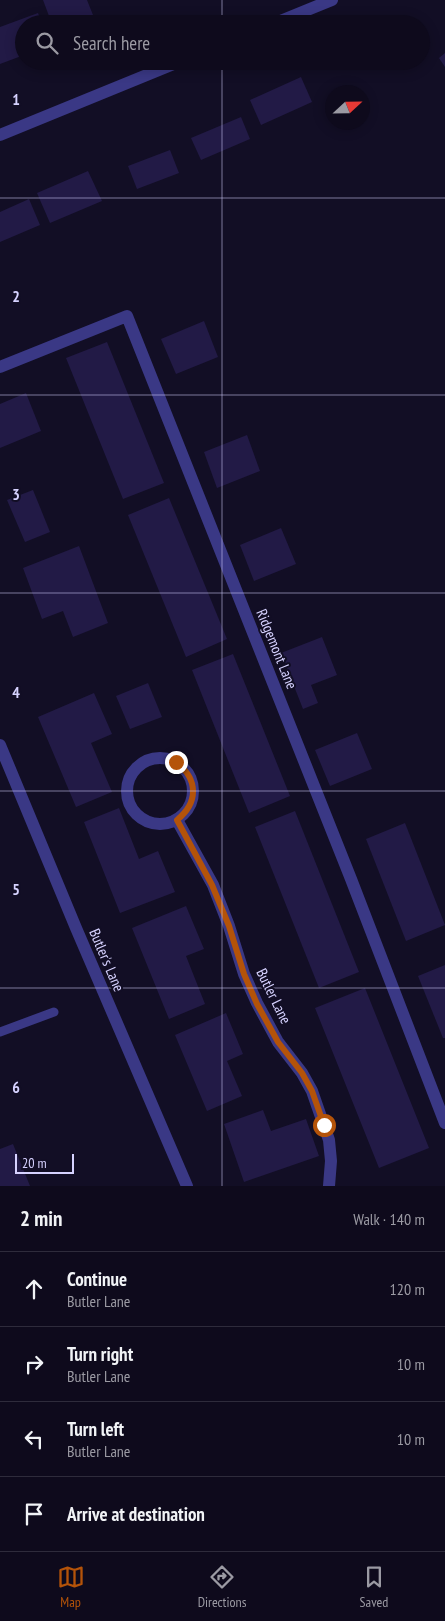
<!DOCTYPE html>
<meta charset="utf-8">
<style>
:root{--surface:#0e0a1c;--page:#171325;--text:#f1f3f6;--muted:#9b9aa3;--line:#2e2b3b;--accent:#b45309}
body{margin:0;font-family:"PT Sans Narrow",sans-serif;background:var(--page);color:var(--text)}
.compass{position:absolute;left:325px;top:85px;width:45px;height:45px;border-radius:50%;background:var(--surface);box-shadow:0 2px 12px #0003;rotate:68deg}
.scale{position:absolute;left:15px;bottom:12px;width:59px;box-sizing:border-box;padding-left:5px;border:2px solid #d6d2ff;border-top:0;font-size:14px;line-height:18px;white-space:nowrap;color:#d6d2ff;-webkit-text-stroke:4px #120e25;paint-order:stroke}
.stop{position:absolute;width:15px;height:15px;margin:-11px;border:4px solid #b45309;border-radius:50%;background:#fff}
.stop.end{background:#b45309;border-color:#fff;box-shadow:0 1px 5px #0008}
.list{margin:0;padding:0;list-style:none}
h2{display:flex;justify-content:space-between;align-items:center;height:65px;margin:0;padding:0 20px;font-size:21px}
h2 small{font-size:16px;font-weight:400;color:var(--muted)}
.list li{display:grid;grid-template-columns:32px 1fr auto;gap:15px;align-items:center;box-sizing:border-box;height:75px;padding:0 20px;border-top:1px solid var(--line)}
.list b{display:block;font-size:19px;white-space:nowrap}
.list p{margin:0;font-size:16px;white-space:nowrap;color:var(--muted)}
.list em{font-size:16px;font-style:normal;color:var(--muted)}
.icon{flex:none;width:28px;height:28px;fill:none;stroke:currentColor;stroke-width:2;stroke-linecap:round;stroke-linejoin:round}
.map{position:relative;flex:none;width:445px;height:1186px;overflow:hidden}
.search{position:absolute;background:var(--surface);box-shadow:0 2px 12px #0003;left:15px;right:15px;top:15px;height:55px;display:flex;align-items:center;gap:12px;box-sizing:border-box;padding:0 18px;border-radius:28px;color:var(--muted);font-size:19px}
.sheet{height:365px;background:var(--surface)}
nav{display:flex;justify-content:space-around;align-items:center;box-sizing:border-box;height:70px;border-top:1px solid var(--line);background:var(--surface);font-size:14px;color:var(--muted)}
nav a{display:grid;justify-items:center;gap:2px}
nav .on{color:var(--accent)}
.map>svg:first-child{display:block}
.building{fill:#221a46}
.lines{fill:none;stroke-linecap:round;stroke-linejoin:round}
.service{stroke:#3a3885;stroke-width:9}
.minor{stroke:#3a3885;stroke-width:12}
.route{stroke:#b45309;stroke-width:6}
.grid{fill:none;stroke:#d6d2ff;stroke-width:1;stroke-opacity:0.55}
.labels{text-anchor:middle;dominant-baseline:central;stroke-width:4;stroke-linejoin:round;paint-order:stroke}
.street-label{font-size:15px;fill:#d6d2ff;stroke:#120e25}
.grid-label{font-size:16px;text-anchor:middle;font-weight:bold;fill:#d6d2ff;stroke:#120e25;stroke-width:4;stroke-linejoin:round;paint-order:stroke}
</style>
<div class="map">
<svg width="445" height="1186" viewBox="0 0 445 1186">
<rect width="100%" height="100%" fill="#120e25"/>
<g class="building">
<path d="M43 0H87L93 15 69 24H52Z"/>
<path d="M38 13 42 24H24V55L0 64V27Z"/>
<path d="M445 53V67L439 58Z"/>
<path d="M301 77 312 102 261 125 250 100Z"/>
<path d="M241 117 250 139 201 160 191 138Z"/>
<path d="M170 150 179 173 137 189 128 166Z"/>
<path d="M88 171 102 201 50 223 37 193Z"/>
<path d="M29 199 40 225 0 242V212Z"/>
<path d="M204 321 218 357 176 374 161 339Z"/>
<path d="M107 342 164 483 123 499 66 358Z"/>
<path d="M26 393 41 431 0 448V404Z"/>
<path d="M247 435 260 471 217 488 204 452Z"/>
<path d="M33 490 50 532 25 542 7 500Z"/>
<path d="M169 498 227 639 186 657 128 515Z"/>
<path d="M281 528 296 564 254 581 240 545Z"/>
<path d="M79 546 108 623 73 637 63 611 42 619 23 568Z"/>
<path d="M322 637 337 675 311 685 318 703 303 709 281 653Z"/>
<path d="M233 654 290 796 249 813 192 670Z"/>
<path d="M148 683 162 717 130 729 116 696Z"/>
<path d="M94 693 112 734 91 743 112 792 76 807 38 717Z"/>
<path d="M357 733 372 769 330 786 315 750Z"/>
<path d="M119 808 139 859 158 851 175 892 120 913 84 822Z"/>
<path d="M295 811 359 972 319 988 255 827Z"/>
<path d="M405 823 445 925 406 941 366 839Z"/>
<path d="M186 906 204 949 186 956 205 1004 169 1019 132 928Z"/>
<path d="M445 965V1038H443L418 976Z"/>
<path d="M365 988 429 1148 379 1168 315 1008Z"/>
<path d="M226 1013 243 1054 227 1061 242 1096 207 1111 175 1035Z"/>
<path d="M263 1110 271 1131 306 1119 319 1156 244 1182 224 1124Z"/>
<path d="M13 1144 30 1186H0V1149Z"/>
</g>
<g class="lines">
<path class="service" d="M0 1032 54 1012"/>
<g class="minor">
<path d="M273 24 332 0"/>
<path d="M0 135 181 61"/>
<path d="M0 367 127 316 351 879 445 1123"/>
<path d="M0 745 76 928 187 1186"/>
<circle cx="160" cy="791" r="33"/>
<path d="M177 820 213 885 229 926 244 974 257 1003 278 1042 302 1073 312 1091 329 1140 331 1161 329 1186"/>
</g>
</g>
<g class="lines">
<path class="route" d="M176 762C198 779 199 802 177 820L212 885 229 926 244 974 257 1004 278 1042 302 1073 312 1091 324 1125"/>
</g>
<path class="grid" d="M222 0V24M222 61V1186M0 198H445M0 395H445M0 593H445M0 791H445M0 988H445"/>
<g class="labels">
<g class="street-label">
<text transform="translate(277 649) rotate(68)">Ridgemont Lane</text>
<text transform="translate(107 960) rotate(67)">Butler's Lane</text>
<text transform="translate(274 996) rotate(64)">Butler Lane</text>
</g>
</g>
<g class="grid-label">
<text x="16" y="105">1</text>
<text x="16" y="302">2</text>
<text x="16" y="500">3</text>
<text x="16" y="698">4</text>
<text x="16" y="895">5</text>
<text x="16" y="1093">6</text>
</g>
</svg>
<svg class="compass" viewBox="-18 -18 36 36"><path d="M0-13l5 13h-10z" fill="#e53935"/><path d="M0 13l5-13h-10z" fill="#9b9aa3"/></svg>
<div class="scale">20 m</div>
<div class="stop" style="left:324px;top:1125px"></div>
<div class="stop end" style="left:176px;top:762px"></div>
<div class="search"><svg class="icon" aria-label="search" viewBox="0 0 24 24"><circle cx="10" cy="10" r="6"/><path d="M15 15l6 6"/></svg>Search here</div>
</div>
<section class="sheet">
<h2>2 min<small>Walk · 140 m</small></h2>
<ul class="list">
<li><svg class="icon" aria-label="ahead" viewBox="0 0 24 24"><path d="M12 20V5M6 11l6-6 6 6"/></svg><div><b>Continue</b><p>Butler Lane</p></div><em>120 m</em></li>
<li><svg class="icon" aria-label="right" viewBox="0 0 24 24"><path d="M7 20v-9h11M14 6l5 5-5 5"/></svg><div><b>Turn right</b><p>Butler Lane</p></div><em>10 m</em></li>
<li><svg class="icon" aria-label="left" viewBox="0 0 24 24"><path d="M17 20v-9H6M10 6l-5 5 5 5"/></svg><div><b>Turn left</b><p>Butler Lane</p></div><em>10 m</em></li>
<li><svg class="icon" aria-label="arrive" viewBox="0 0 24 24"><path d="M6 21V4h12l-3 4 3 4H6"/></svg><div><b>Arrive at destination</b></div></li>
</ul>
</section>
<nav>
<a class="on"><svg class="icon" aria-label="map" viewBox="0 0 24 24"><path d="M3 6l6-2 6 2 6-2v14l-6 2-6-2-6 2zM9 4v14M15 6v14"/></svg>Map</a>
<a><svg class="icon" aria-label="directions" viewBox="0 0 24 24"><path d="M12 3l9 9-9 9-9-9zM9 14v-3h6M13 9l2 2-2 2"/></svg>Directions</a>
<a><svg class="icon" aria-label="saved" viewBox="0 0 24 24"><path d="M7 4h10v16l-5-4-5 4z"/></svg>Saved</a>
</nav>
